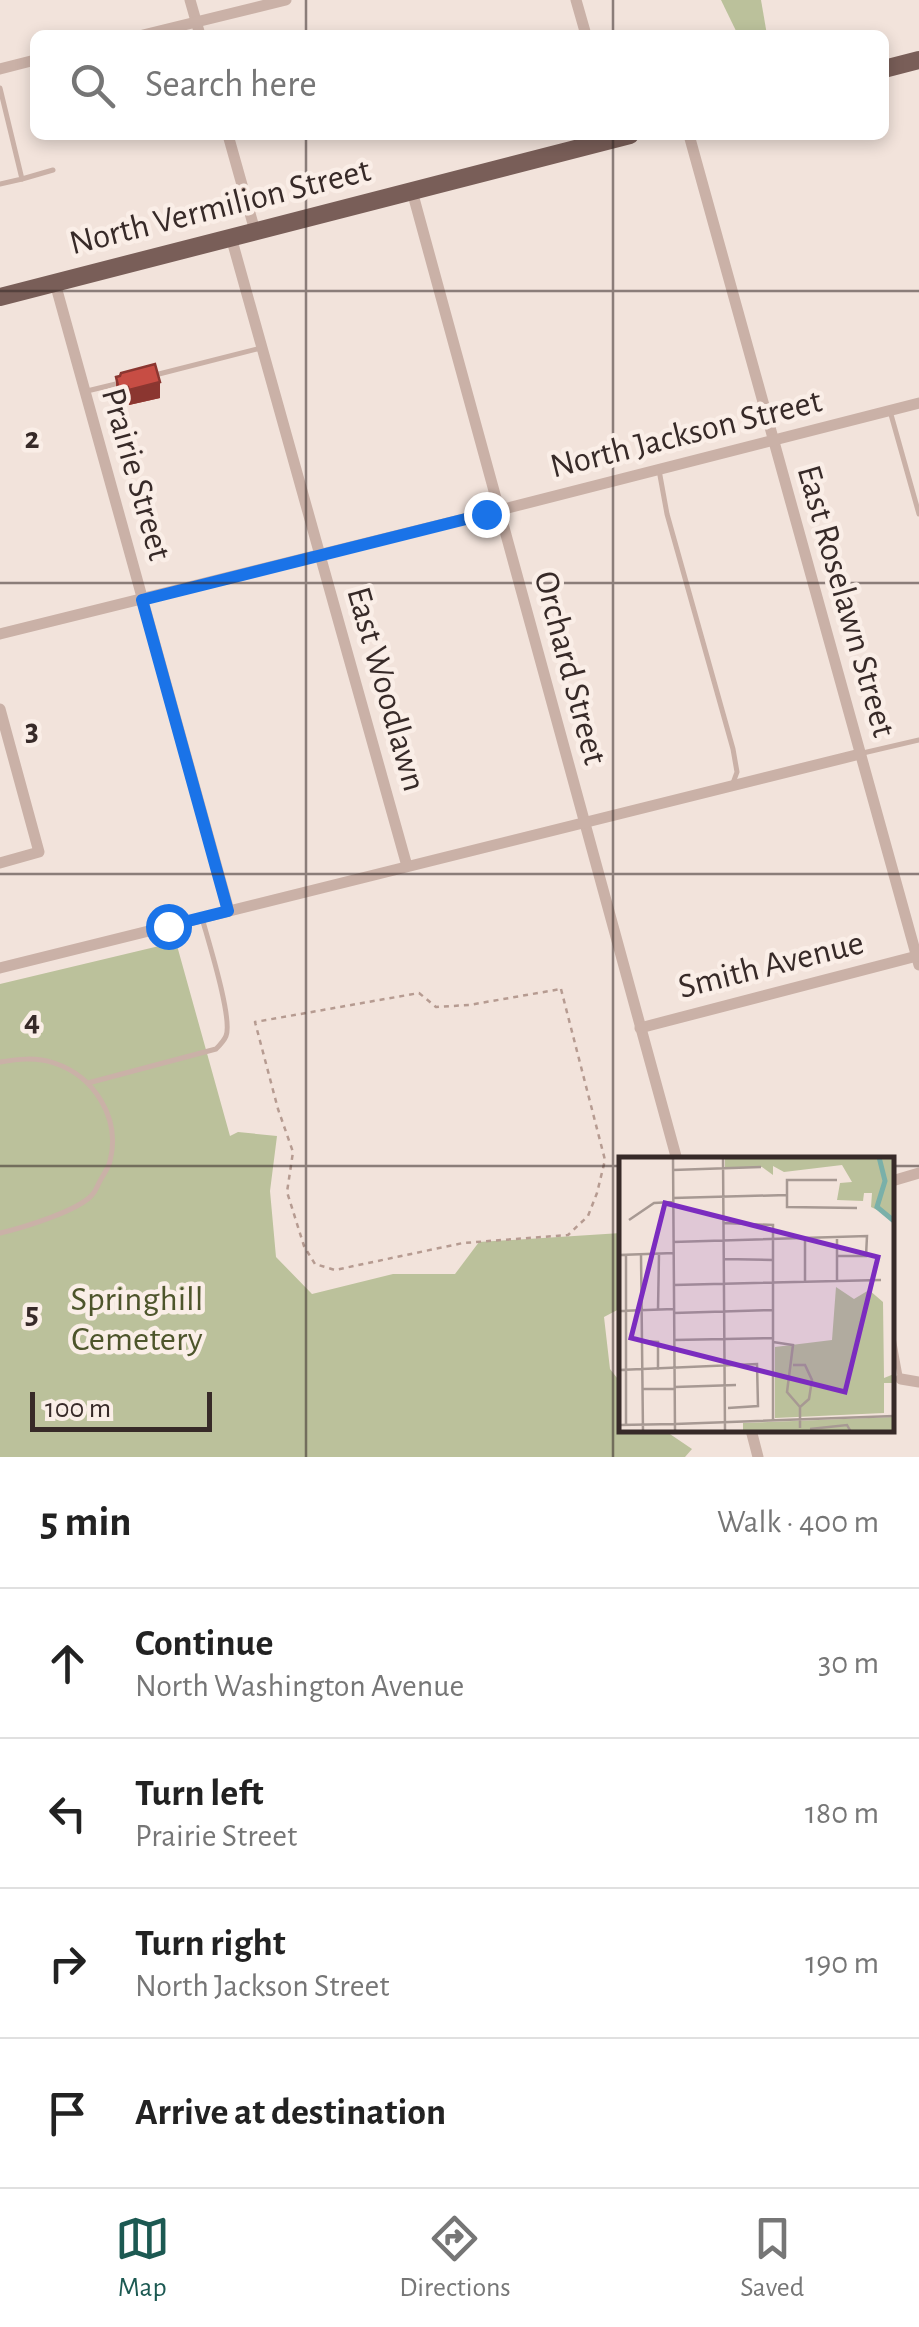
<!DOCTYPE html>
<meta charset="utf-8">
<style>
:root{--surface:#fff;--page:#f6f6f6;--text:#222;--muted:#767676;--line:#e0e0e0;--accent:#1c5952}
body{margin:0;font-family:"Alegreya Sans",sans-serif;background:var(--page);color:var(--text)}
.scale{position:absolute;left:30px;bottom:25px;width:182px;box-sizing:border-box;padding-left:10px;border:5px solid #372a28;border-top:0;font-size:28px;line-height:35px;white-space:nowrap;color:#372a28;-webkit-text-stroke:8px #faeee7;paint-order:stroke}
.stop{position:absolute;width:30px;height:30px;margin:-22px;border:8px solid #1a73e8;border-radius:50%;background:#fff}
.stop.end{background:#1a73e8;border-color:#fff;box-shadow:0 2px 10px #0008}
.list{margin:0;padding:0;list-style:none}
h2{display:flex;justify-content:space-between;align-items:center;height:130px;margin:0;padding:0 40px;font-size:42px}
h2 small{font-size:32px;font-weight:400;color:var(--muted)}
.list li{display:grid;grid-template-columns:65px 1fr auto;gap:30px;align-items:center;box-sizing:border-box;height:150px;padding:0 40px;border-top:2px solid var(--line)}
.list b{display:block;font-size:38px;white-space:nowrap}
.list p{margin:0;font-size:32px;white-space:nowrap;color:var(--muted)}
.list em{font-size:32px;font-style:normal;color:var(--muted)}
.icon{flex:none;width:55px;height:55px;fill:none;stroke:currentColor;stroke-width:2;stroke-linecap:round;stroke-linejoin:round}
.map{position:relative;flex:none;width:919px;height:1457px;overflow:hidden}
.search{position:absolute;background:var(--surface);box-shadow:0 5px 15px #0003;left:30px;right:30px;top:30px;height:110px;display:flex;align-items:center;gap:25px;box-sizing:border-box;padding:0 35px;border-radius:15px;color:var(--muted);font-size:38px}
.sheet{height:730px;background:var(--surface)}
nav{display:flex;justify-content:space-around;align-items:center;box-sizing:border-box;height:140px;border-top:2px solid var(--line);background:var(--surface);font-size:28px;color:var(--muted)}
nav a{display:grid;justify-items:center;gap:5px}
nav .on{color:var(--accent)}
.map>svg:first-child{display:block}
.green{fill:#bbc19b}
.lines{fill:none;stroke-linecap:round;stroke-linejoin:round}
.path{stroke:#b69b91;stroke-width:2.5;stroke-dasharray:5 5;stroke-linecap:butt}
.service{stroke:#cab1a7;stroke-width:5}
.minor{stroke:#cab1a7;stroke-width:11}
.primary{stroke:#795e58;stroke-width:18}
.wall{fill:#ab423a}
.shaded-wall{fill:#8b3630}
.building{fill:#c74d44;stroke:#8b3630;stroke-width:2.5}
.route{stroke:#1a73e8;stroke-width:12}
.grid{fill:none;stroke:#372a28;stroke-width:2.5;stroke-opacity:0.55}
.labels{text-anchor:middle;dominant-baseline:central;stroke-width:9;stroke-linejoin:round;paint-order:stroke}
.street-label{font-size:35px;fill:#372a28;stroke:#faeee7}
.park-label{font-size:35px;fill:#4d552b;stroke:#faeee7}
.inset-river{fill:none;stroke:#7ab0a9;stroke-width:5}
.inset-road{fill:none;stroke:#a79993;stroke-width:2.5}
.view{fill:#7b2cbf;fill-opacity:0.15;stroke:#7b2cbf;stroke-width:5}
.inset-edge{fill:none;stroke:#372a28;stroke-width:5}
.grid-label{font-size:32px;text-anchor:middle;font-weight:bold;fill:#372a28;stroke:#faeee7;stroke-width:9;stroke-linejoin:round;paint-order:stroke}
</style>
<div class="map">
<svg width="919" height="1457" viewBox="0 0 919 1457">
<rect width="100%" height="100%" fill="#f2e3db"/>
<g class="green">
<path d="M721 0H761L767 35H738Z"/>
<path d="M176 942 230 1136 238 1132 277 1136 270 1191 276 1257 312 1294 393 1274H455L479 1242 621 1233V1308L604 1317 610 1369 621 1383 622 1430H664L692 1449 685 1457H0V984Z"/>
</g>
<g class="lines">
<path class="path" d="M561 989 605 1160 597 1193 588 1216 568 1235 463 1243 335 1270 315 1264 304 1246 287 1192 293 1152 278 1109 255 1022 419 993 436 1007 469 1005Z"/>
<g class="service">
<path d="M0 88 22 179 0 184"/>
<path d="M22 179 53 170"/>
<path d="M155 375 261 348"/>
<path d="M87 391 120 383"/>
<path d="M890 411 919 514"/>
<path d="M659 470 667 514 733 749 737 772 733 783"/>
<path d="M863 753 919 740"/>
<path d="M0 1062C18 1059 36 1057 54 1063 94 1076 121 1118 110 1161 109 1167 103 1175 100 1181 97 1186 96 1191 92 1195 78 1211 22 1228 0 1233"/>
<path d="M88 1083 216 1049C220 1045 224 1041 226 1036 233 1019 208 940 202 918"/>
<path d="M892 1332 900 1376"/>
</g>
<g class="minor">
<path d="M190 0 200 35"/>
<path d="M576 0 586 35"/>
<path d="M143 35 286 0"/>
<path d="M0 69 35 60"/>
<path d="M228 135 255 231"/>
<path d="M689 135 919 965"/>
<path d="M412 191 677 1160"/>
<path d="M231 237 407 866"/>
<path d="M55 283 229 911"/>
<path d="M0 634 508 508 919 403"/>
<path d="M0 709 39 852 0 863"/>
<path d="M0 968 860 754"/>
<path d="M640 1028 917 956"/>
<path d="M892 1181 919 1173"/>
<path d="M901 1379 919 1382"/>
<path d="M751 1430 758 1457"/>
</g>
<g class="primary">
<path d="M884 69 919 60"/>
<path d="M0 297 630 135"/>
</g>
</g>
<path class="wall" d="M116 377 160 398 129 405 128 403 119 405 116 393Z"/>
<g class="shaded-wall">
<path d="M160 382V398L129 405V390Z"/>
<path d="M128 387V403L119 405V390Z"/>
</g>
<path class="building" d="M155 364 160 382 129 390 128 387 119 390 116 377 120 376 121 373Z"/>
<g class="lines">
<path class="route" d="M168 926 228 911 142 600 486 514"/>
</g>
<path class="grid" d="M306 0V35M613 0V35M306 135V1457M613 135V1457M0 291H919M0 583H919M0 874H919M0 1166H622M892 1166H919"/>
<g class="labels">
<g class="street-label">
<text transform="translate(220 207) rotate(-14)">North Vermilion Street</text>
<text transform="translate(686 434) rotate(-14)">North Jackson Street</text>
<text transform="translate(136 474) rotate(74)">Prairie Street</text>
<text transform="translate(846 601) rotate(74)">East Roselawn Street</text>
<text transform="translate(570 668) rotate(75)">Orchard Street</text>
<text transform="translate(386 689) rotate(74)">East Woodlawn</text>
<text transform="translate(771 965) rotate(-14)">Smith Avenue</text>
</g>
<g class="park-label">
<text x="137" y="1299">Springhill<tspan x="137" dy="40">Cemetery</tspan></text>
</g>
</g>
<g transform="translate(619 1157)">
<rect width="275" height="275" fill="#f2e3db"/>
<path d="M106 0H275V61L252 50 253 36H245L244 44 218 43 221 26 233 25 223 8 165 15 154 9V18L143 10H106ZM217 130 235 142 250 133 264 145 265 221 275 217V236L273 226H265V256L156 261V190L213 183ZM275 260V275H124V266Z" fill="#bbc19b"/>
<path class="inset-river" d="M260 0 266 24 258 50 275 64"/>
<path class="inset-road" d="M54 0 56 275M104 0 106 275M54 13 142 10M218 23H168V50L238 51M54 41 168 38M10 63 35 46 54 45M105 66 154 68V263M218 82V124M186 83V125M54 85 248 79 247 99H218M7 97V268M22 97 24 275M0 98 55 96M105 102 154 103M55 128 262 123M39 153 40 97M0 154 55 152M55 156 154 153M55 183 154 181M22 184 39 185V213M154 185 174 188 168 235 181 250M174 208H186L193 223 190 242 181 250V271M0 213 138 207 139 249 109 251M56 230 117 228M24 232H56M56 267 275 259M0 268 56 267M191 272 228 268 232 275M145 275H190"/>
<path class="view" d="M46 46 259 100 226 235 12 181Z"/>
<rect width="275" height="275" class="inset-edge"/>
</g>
<g class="grid-label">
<text x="32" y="448">2</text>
<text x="32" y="740">3</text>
<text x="32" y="1031">4</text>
<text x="32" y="1323">5</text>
</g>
</svg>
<div class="scale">100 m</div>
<div class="stop" style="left:168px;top:926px"></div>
<div class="stop end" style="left:486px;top:514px"></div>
<div class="search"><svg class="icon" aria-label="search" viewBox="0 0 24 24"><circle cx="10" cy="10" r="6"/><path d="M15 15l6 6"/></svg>Search here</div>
</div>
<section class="sheet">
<h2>5 min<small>Walk · 400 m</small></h2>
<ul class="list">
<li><svg class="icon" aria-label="ahead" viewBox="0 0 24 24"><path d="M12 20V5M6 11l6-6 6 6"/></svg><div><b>Continue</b><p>North Washington Avenue</p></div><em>30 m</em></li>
<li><svg class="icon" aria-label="left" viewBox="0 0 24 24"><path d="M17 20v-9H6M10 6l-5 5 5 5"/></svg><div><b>Turn left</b><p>Prairie Street</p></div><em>180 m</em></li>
<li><svg class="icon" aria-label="right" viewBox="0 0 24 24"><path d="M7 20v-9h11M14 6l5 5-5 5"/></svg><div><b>Turn right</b><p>North Jackson Street</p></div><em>190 m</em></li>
<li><svg class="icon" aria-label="arrive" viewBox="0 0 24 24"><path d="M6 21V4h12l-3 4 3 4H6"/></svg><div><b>Arrive at destination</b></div></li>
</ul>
</section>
<nav>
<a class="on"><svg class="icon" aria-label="map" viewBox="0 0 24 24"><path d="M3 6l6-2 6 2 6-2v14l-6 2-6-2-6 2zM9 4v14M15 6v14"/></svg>Map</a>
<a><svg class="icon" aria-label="directions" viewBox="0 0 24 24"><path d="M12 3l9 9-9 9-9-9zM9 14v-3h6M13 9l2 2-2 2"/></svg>Directions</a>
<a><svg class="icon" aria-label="saved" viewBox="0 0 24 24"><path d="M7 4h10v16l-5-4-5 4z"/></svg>Saved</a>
</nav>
